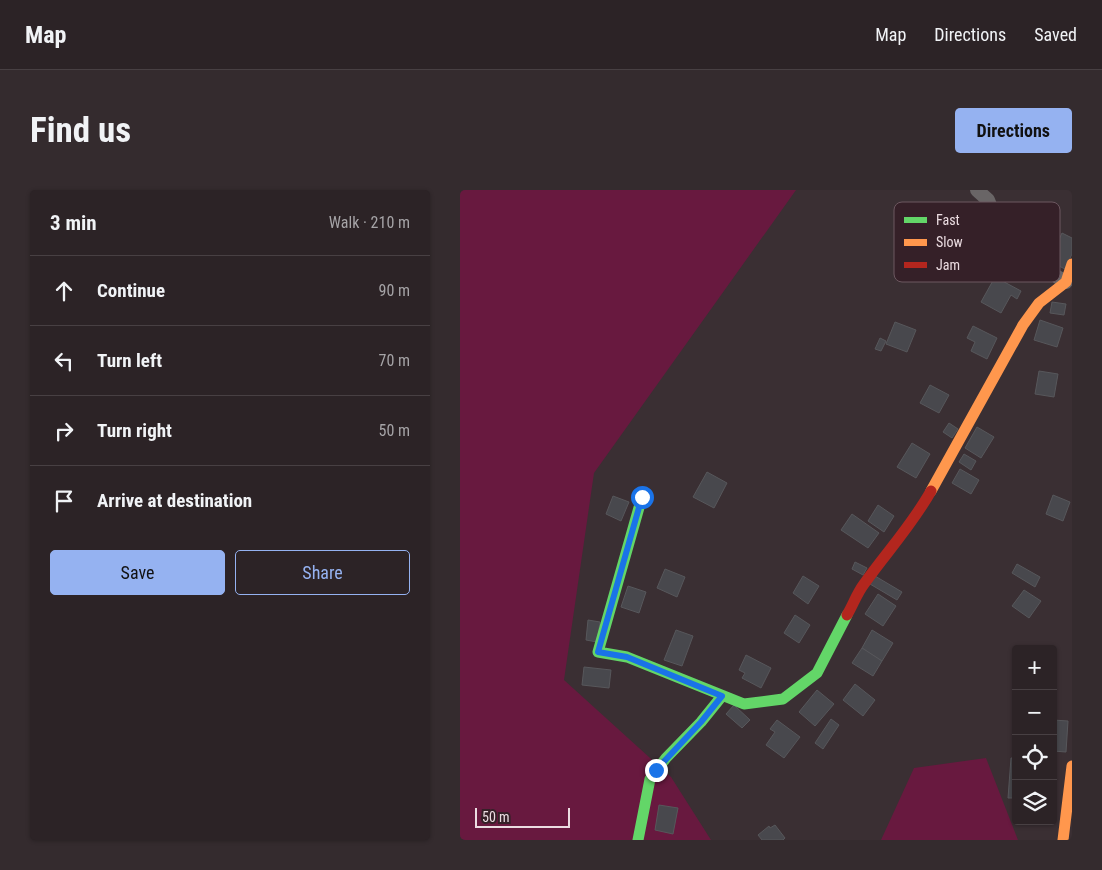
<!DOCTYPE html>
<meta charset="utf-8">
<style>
:root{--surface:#2c2326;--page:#342b2e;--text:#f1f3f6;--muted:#a6a4a7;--line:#484043;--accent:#95b2f1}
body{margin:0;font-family:"Roboto Condensed",sans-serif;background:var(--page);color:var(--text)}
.controls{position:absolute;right:15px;bottom:15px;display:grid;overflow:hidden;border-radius:5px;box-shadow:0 1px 4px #0004}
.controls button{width:45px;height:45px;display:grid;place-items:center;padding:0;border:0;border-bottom:1px solid var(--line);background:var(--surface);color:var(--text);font:25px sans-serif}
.scale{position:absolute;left:15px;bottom:12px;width:95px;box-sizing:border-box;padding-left:5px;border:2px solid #ebdce1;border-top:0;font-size:14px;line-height:18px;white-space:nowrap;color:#ebdce1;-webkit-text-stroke:4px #352028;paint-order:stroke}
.stop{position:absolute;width:15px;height:15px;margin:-11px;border:4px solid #1a73e8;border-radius:50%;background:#fff}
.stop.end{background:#1a73e8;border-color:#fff;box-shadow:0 1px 5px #0008}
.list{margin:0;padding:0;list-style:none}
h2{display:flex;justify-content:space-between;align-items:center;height:65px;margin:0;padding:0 20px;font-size:21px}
h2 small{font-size:16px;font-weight:400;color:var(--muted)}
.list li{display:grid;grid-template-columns:32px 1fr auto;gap:15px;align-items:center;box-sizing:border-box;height:70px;padding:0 20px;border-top:1px solid var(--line)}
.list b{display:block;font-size:19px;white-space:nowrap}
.list em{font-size:16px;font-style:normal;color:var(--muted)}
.actions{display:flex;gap:10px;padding:15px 20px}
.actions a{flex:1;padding:11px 0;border:1px solid var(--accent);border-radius:5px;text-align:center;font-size:18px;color:var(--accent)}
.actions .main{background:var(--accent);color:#111}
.icon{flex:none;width:28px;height:28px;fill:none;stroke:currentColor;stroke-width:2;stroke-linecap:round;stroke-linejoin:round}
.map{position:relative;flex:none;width:612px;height:650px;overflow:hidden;border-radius:5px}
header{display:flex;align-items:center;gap:30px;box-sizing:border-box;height:70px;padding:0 25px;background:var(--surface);border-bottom:1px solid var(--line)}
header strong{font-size:24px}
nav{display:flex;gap:28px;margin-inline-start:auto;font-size:18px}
.intro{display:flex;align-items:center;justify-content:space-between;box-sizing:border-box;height:120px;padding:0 30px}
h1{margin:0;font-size:35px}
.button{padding:12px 22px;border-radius:5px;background:var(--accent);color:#111;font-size:18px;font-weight:700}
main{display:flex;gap:30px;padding:0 30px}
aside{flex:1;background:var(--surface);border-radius:5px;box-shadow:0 1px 4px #0004}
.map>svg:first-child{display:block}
.green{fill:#68193f}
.building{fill:#48484d;stroke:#57575b}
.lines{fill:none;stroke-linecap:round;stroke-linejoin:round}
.street{stroke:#696566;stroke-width:14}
.fast{stroke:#63d668;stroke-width:11}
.slow{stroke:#ff974d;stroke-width:11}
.jam{stroke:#b3261e;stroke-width:11}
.route{stroke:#1a73e8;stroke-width:6}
.key{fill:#352028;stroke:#6c5860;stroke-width:1}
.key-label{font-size:14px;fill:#ebdce1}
</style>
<header>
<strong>Map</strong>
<nav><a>Map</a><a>Directions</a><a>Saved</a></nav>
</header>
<div class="intro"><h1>Find us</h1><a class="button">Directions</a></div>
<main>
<aside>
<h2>3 min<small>Walk · 210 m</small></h2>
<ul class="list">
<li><svg class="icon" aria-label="ahead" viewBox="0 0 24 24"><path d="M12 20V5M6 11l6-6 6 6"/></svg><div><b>Continue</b></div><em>90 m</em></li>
<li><svg class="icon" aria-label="left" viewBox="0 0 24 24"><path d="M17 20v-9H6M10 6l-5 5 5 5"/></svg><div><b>Turn left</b></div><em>70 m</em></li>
<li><svg class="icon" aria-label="right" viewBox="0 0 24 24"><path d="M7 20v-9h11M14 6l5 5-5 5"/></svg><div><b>Turn right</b></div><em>50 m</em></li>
<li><svg class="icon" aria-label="arrive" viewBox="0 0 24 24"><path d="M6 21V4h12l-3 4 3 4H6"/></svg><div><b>Arrive at destination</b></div></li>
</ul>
<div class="actions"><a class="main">Save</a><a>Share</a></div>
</aside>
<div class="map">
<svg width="612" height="650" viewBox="0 0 612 650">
<rect width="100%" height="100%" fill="#3a2f33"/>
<g class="green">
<path d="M0 0H336L134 283 104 490 211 587 251 650H0Z"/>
<path d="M526 568 558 650H421L454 578Z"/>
</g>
<g class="building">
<path d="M602 43 612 48V64L605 79 589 71Z"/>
<path d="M535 87 561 101 557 109 551 105 541 123 521 112Z"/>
<path d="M592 112 606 114 604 125 590 123Z"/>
<path d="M580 130 603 138 597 157 574 150Z"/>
<path d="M435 132 456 140 447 162 426 154Z"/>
<path d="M513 136 537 148 527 169 511 161 515 152 507 148Z"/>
<path d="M420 148 426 151 421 161 415 159Z"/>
<path d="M579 181 598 184 594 207 575 204Z"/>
<path d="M470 195 489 205 479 223 460 213Z"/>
<path d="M489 233 498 239 492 248 483 242Z"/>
<path d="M517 237 534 247 521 268 505 258Z"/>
<path d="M452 253 470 264 456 288 437 277Z"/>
<path d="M504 264 516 271 511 280 499 272Z"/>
<path d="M500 279 519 290 511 304 492 293Z"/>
<path d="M247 282 267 293 254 318 233 307Z"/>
<path d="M593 305 610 312 603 331 586 324Z"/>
<path d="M153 306 169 312 161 331 146 324Z"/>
<path d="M418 315 434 326 424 342 408 331Z"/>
<path d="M392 324 419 343 408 358 381 340Z"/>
<path d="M395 372 407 378 403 385 392 379Z"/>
<path d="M557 374 580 387 575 397 552 383Z"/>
<path d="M205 379 225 387 217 407 197 398Z"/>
<path d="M343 386 359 396 348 414 333 403Z"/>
<path d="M415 386 442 402 437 410 410 394Z"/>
<path d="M168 396 186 402 179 423 161 417Z"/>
<path d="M564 400 581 411 569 428 552 416Z"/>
<path d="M418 404 436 416 423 436 405 424Z"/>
<path d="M335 425 350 435 339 453 324 443Z"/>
<path d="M128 430 140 432 137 452 126 450Z"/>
<path d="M216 440 233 446 222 476 204 470Z"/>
<path d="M412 440 433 453 422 471 402 458Z"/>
<path d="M402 458 422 471 413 486 392 473Z"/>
<path d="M286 465 311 478 301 498 282 488 285 483 279 480Z"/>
<path d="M124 477 151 480 149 498 122 495Z"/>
<path d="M395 494 415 510 403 526 383 510Z"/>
<path d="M357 500 374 514 355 536 339 522Z"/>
<path d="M274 515 290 530 282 538 266 524Z"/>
<path d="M371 529 379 535 363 559 355 553Z"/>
<path d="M317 530 340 547 324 568 306 555 315 542 310 539Z"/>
<path d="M593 530 608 531 606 562 593 561Z"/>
<path d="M551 568H556V608H548Z"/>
<path d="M199 615 218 618 213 644 195 640Z"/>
<path d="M315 635 325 648 323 650H302L298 645 309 636 310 638Z"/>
</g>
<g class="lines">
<path class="street" d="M517 0 528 10 540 40 563 67 606 92"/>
<g class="fast">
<path d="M182 307 138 462 167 467 284 514 323 509 357 483 387 425"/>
<path d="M178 650 190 589 206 568 241 532 262 506"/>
</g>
<g class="slow">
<path d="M471 301 563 135 579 113 606 92 612 74"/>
<path d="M603 650 612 576"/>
</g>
<path class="jam" d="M387 425C393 415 397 403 404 394 426 363 452 335 471 301"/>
</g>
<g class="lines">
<path class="route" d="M182 307 138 462 167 467 262 506 241 532 196 580"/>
</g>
<rect x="434" y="12" width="166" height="80" rx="8" class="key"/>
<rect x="444" y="27" width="23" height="6" fill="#63d668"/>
<rect x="444" y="49" width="23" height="7" fill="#ff974d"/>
<rect x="444" y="72" width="23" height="6" fill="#b3261e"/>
<g class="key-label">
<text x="476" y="35">Fast</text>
<text x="476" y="57">Slow</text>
<text x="476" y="80">Jam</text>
</g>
</svg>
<div class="controls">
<button>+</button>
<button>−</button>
<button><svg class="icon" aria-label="locate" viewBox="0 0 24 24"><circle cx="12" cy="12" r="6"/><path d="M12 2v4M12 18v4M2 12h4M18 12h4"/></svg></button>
<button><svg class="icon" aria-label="layers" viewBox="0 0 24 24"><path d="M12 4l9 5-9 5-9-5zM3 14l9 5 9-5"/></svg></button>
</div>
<div class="scale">50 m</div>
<div class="stop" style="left:182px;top:307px"></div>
<div class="stop end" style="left:196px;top:580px"></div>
</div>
</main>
